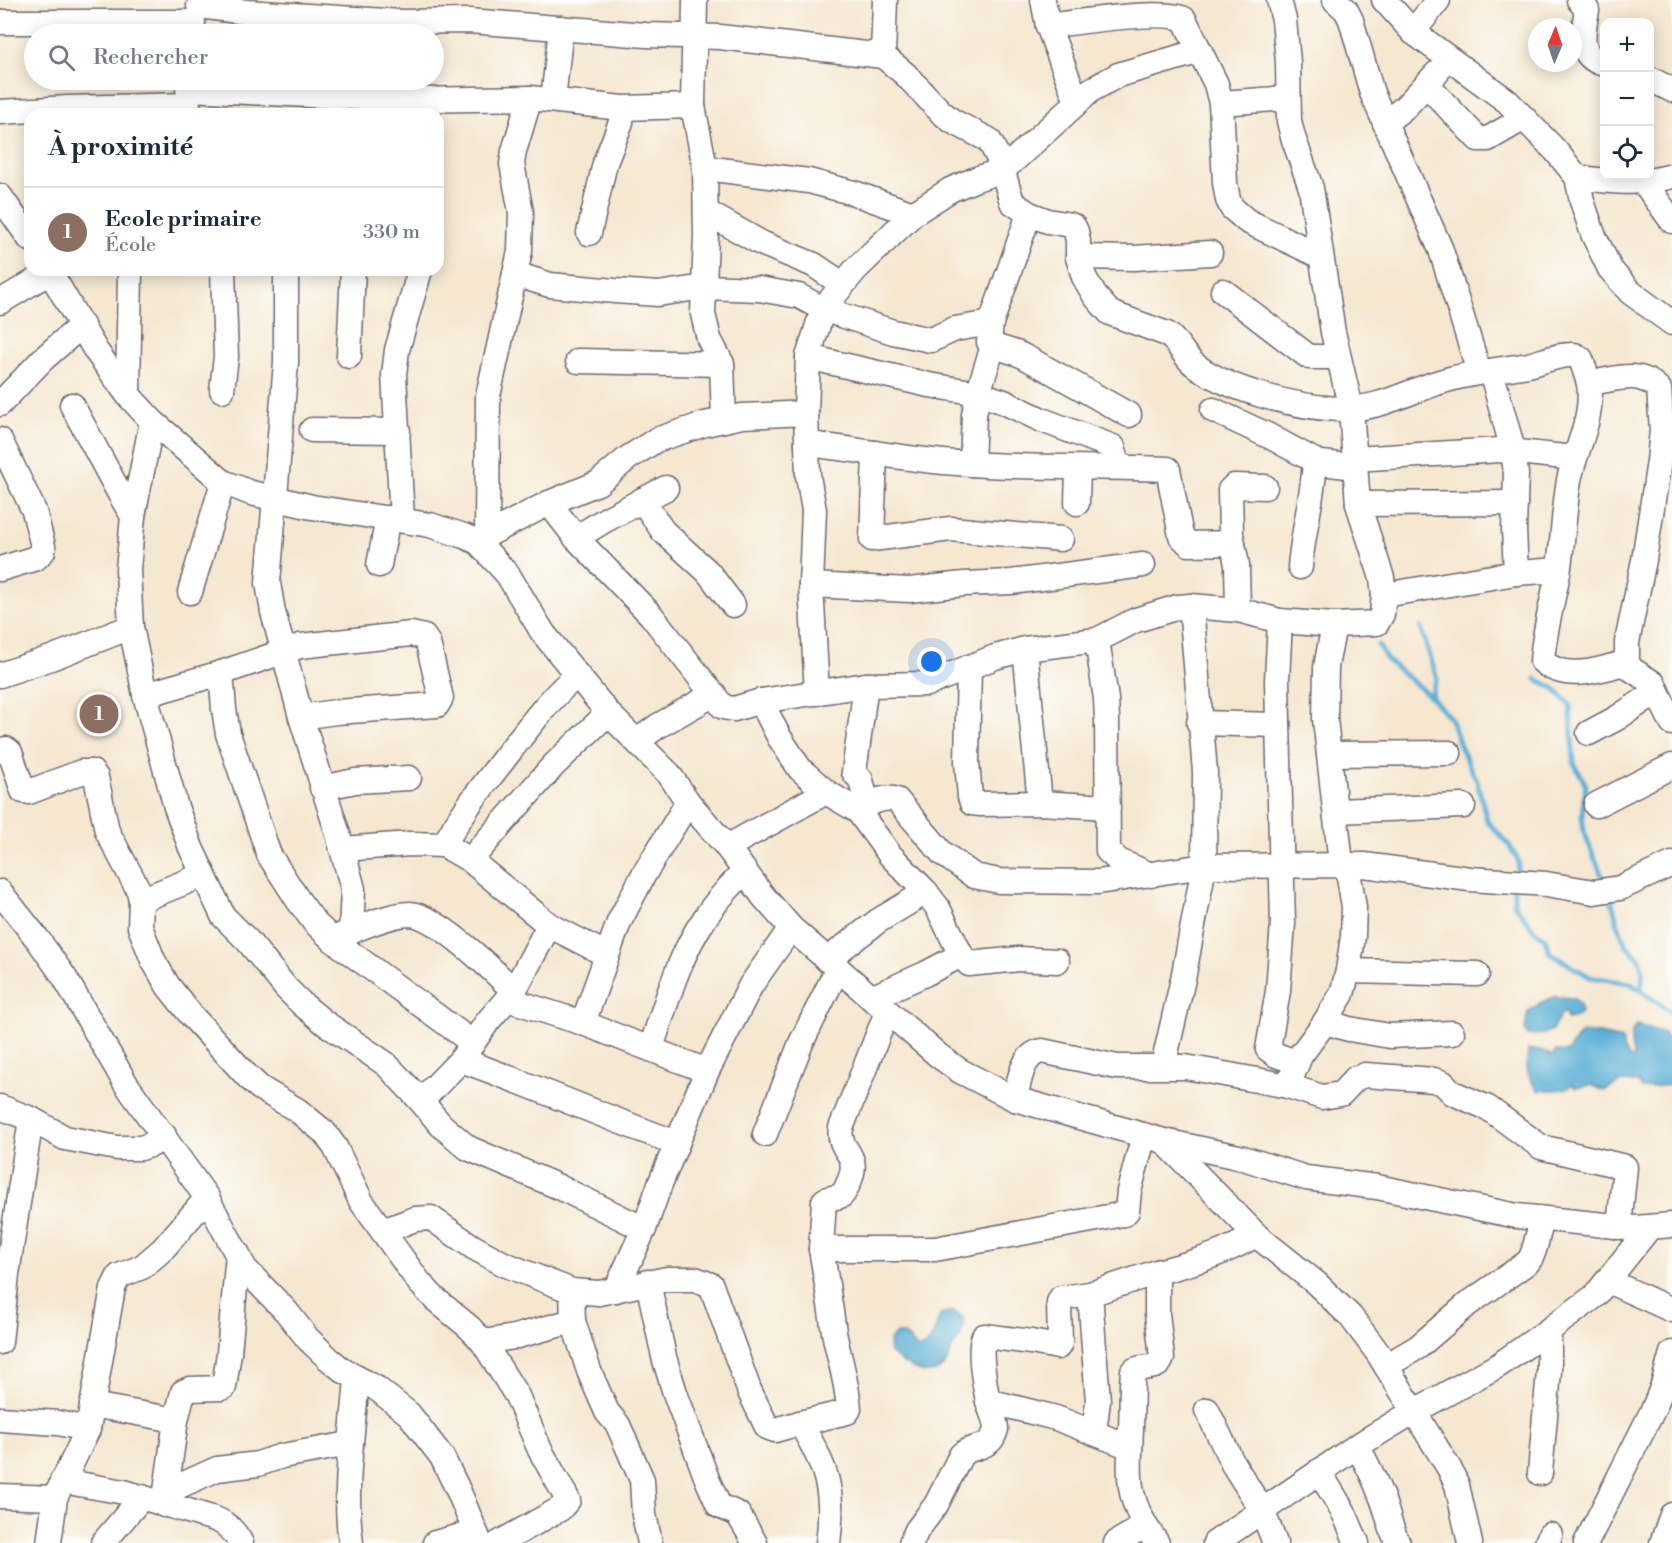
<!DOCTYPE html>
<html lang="fr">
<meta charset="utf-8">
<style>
:root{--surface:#fff;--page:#f2f2f3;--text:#1f2937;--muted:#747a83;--line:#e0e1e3;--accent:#d93025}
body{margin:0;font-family:"Libre Bodoni",serif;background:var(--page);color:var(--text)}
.controls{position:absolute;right:18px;top:18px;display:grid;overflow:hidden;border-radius:12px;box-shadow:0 3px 15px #0003}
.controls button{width:54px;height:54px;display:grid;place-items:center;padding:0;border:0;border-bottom:2px solid var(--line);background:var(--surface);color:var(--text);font:30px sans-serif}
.compass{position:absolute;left:1528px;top:18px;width:54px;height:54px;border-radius:50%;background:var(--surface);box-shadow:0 3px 15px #0003;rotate:2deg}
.you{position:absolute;left:932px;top:662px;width:21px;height:21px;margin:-15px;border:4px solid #fff;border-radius:50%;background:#1a73e8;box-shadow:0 0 0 9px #1a73e833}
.badge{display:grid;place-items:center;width:39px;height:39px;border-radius:50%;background:var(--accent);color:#fff;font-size:20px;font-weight:700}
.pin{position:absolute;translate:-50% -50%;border:3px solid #fff;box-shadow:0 2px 6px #0006}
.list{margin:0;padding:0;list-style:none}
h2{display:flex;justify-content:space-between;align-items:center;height:78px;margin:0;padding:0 24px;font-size:26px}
h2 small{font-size:20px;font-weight:400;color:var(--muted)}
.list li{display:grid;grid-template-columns:39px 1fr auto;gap:18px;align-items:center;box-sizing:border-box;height:90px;padding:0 24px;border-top:2px solid var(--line)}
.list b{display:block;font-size:22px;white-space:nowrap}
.list p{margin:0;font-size:20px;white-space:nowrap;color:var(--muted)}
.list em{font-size:20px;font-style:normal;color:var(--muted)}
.icon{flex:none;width:33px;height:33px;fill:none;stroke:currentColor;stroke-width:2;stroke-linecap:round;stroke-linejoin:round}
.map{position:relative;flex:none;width:1672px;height:1543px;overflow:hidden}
.search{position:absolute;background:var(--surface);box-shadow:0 3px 15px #0003;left:24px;top:24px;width:420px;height:66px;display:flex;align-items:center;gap:15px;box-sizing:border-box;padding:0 21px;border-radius:33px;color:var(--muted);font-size:22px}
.panel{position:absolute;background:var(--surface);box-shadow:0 3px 15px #0003;left:24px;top:108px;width:420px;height:168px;border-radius:18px}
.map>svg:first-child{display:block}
.water{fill:#59afd6;stroke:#3e6888;stroke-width:1.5}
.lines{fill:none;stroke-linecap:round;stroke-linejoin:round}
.stream{stroke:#59afd6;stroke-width:5}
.minor-casing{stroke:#6c676f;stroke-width:27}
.minor{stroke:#fff;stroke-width:24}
</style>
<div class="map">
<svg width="1672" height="1543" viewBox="0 0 1672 1543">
<rect width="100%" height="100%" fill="#fdfcf7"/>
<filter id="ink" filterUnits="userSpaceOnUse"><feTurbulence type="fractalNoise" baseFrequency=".0167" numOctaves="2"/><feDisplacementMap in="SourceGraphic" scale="12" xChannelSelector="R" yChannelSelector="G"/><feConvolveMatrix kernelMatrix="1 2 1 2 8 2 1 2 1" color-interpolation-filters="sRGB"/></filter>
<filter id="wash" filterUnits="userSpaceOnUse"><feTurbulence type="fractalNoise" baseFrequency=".008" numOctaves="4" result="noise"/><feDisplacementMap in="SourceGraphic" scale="24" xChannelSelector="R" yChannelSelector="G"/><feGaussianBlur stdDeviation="1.35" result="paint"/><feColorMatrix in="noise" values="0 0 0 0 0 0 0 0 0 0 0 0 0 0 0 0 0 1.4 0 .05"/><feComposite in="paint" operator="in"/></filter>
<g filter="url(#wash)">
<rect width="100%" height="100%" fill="#f5e7d0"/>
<g class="water">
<path d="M1554 997C1566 997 1582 996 1581 1012L1576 1017 1567 1019 1565 1013H1562L1552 1030 1543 1034 1528 1035 1525 1030 1528 1012 1540 1003Z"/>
<path d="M1637 1025 1664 1033 1672 1046V1085L1642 1088 1638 1083 1621 1082 1604 1091 1592 1085 1575 1088 1572 1084 1565 1089 1539 1091C1526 1075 1526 1070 1528 1050H1541L1552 1056 1556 1051 1567 1052C1572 1047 1575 1039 1579 1035 1588 1028 1609 1038 1619 1038L1623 1042V1049L1631 1059 1634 1057C1631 1046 1628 1033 1637 1025Z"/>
<path d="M954 1312 962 1316C966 1328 962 1336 954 1345 950 1350 950 1357 947 1362 931 1386 905 1365 890 1353L889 1341C899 1327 909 1336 916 1348 933 1348 935 1328 940 1315L944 1313Z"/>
</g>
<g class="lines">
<g class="stream">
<path d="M1421 628 1437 679 1433 688 1432 698"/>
<path d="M1378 645 1387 660 1429 695 1451 719 1461 748 1477 781 1487 821 1509 845 1519 862 1516 877"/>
<path d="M1536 679 1554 688 1570 705 1574 763 1586 785 1582 814 1584 832 1605 883"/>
<path d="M1514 889V904L1535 931 1544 937 1550 953 1590 977 1630 983 1672 1013"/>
<path d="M1610 894 1618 925 1626 945 1639 958 1643 972 1641 990"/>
</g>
</g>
</g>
<g filter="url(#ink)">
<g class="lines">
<g class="minor-casing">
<g id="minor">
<path d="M695 0 693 106 705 168 706 235 703 314 709 339 722 364 724 420"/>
<path d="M1043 0 1048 26 1077 102"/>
<path d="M1335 0 1346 10 1351 20 1372 93 1441 250 1479 372"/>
<path d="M1384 0 1413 32 1507 101 1555 150 1577 177 1582 201 1593 234 1610 269 1630 292 1672 323"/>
<path d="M1579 0 1587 10C1583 32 1577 57 1604 64"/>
<path d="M199 6 246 12 401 22 469 21 646 35 720 37 883 56 905 74 941 112 952 121 989 140 999 159 1012 202 1029 214 1048 221 1071 225 1074 227 1076 231 1078 241V257L1084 277 1095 296 1110 313 1167 334C1179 342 1183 356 1195 365 1228 390 1296 407 1338 409 1381 410 1405 392 1443 381 1471 372 1500 370 1528 365 1542 362 1559 354 1573 355 1577 355 1578 357 1581 359L1589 383C1614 380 1638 368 1659 389L1662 430 1659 461 1644 560 1627 642V662L1631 669 1653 683 1672 723"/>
<path d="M0 22H193"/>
<path d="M1048 26C1076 22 1162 9 1184 19L1216 84 1221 103 1225 183 1228 200 1232 208 1247 221 1320 256"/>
<path d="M1413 32 1438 0"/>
<path d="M883 56 885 0"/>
<path d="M1650 79 1672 90"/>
<path d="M1427 85 1478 139H1488L1524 118"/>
<path d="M188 89 414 100 530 98 622 108 693 106"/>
<path d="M553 100 561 28"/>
<path d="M1221 103 1288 98"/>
<path d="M0 112 68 108 188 105"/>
<path d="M1385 123 1405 107 1437 73"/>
<path d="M705 168 809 181 854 193 913 214"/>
<path d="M1577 177C1609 182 1641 185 1672 176"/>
<path d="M1643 181 1672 221"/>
<path d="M0 196 30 239"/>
<path d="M706 212 761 243 814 265 842 284"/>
<path d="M1029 214 991 323 989 342C999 350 1012 350 1023 356 1059 375 1093 395 1129 415"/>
<path d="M589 233 605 163 621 122 622 108"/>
<path d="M1078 257 1134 258 1210 253"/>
<path d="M49 270 96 351 128 395 152 421 223 482 251 493 312 507 430 525 464 536 478 542 508 575 543 633 608 713 669 774 688 802 727 847 763 896 791 928 939 1056 960 1071 1015 1099 1164 1141 1256 1235 1316 1283 1351 1317 1378 1353 1449 1468 1457 1485 1470 1543"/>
<path d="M286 270V362L268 583 273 612 301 717 338 834 353 889 351 932"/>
<path d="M515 274 550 285 615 291 658 294 704 287 759 289 799 296 823 309 893 332 931 340 955 329 991 323"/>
<path d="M1223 291 1309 357H1338"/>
<path d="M0 302 50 272"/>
<path d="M349 356 353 270"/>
<path d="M808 357 929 385 978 393 1004 402 1042 420 1113 447 1119 467"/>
<path d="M578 361 722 364"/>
<path d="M1491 371 1513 450 1516 474 1514 529 1516 573"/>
<path d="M1589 383C1594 418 1576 447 1569 480 1564 509 1563 538 1559 567 1554 598 1544 630 1542 661 1565 682 1600 670 1627 662"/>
<path d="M222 390 226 357 223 270"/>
<path d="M128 395 130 270"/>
<path d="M0 404 43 359 82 325"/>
<path d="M72 405 121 496 133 516"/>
<path d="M1213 410 1269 436 1315 461 1322 463 1355 467"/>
<path d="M152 421 133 516 128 570 131 627 145 695 176 807 191 848 223 916 248 941 286 988 302 1004 325 1023 386 1064 421 1101 441 1125 468 1148 559 1187 644 1229"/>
<path d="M312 430 398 431"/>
<path d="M0 440 34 511 43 546V551L36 558 0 569"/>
<path d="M807 444C857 449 907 460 957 463 1027 469 1098 466 1168 469L1181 536 1189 544 1233 543"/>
<path d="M875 453 872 539 951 529 1061 539"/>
<path d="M1354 459 1500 450 1574 458"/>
<path d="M972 464 974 415 978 393 993 346"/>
<path d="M642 500 663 531 708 572 733 605"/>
<path d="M549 503 576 538 651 615 723 707 734 709 761 701 866 685 927 684 995 657 1025 649 1097 640 1136 620 1178 607 1191 606 1238 610 1280 621 1334 625 1377 623 1382 614 1384 595 1382 578 1358 504 1351 409 1333 332 1311 188 1293 137 1289 121 1288 62 1284 20 1279 0"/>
<path d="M1077 503 1078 468"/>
<path d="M1358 504 1515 503"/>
<path d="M402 519 394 375 397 350 420 270"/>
<path d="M487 535 549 503 598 483 628 458 656 440 705 424 742 416 806 413"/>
<path d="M576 538 605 520 666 488"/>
<path d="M478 542 487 535 488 396 520 251 521 212 512 164 514 151 530 98"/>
<path d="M379 565 388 518"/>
<path d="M1300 567C1303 531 1313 497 1315 461"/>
<path d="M811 585 909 590 964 584 1011 582 1143 565"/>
<path d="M190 592 223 482"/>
<path d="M1384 595 1516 573 1558 570"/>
<path d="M1238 610 1237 565 1231 534 1230 490 1234 486 1265 487"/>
<path d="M1280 621 1277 680 1283 923 1278 991 1268 1049 1276 1055 1296 1062"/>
<path d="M1097 640 1106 699 1107 720 1108 851 1119 861 1151 875"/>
<path d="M1025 649 1040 803"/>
<path d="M969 667 967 762 970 797 972 803 981 804 1040 803 1108 807"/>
<path d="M221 673 224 709 228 734 269 855 298 900 315 923 333 940 473 1043"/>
<path d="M0 675 51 658 131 627"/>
<path d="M866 685 854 772 861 780 867 805"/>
<path d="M817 693 811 585 814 510 808 476 806 413 808 357 823 309 856 269 913 214 950 190 976 179 1003 170 1091 90 1118 75 1200 51"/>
<path d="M145 695 221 673 300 646 411 634 424 637 428 643 441 698 437 705 336 712 301 717"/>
<path d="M761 701 779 737 800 769 826 792 858 811 890 855 926 892 938 908 961 955"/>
<path d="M1199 723 1278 725"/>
<path d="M1589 733 1617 718 1656 692"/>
<path d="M637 741 658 726 714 694"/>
<path d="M0 751 6 749 10 752 23 791 29 792 81 772H92L96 777 107 831 139 891 141 900 140 927 153 960 168 986 191 1015 247 1076 260 1088 297 1110 324 1132 335 1147 361 1201 419 1282 435 1299 470 1328 483 1342 517 1396 540 1450 568 1500 560 1509 499 1543"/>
<path d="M1329 754 1449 753"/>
<path d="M322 788 355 781 409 778"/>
<path d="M1596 805 1672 766"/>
<path d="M858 811C869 803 883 795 897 800L942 853 974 876 999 881 1098 882 1204 866 1364 865 1470 879 1546 884 1594 892 1620 888 1672 864"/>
<path d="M1336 811 1463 806"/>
<path d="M444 845C464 808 485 784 510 751 531 724 551 697 577 675"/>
<path d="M727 847 826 792"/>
<path d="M342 849 410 844 444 845 470 860 549 925 514 991 488 1021 461 1060 421 1101"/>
<path d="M470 860 554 765 608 713"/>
<path d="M0 892 39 941 65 978 126 1084 207 1198 245 1269 286 1311 308 1339 329 1359 344 1371 376 1388 409 1414 442 1457 459 1492 480 1543"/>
<path d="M141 900 203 875"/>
<path d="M549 925 607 955"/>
<path d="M340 936C359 928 390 914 410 914 436 915 495 972 514 991"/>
<path d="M827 960 878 921 926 892"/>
<path d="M1348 971 1477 974"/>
<path d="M871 998 925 974 961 955 969 964 1019 959 1057 961"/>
<path d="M507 999 583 1023 707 1071"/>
<path d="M887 1012 841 1128C837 1153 862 1152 849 1182 847 1186 845 1192 842 1195 836 1199 829 1196 824 1201L821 1249H935L1124 1214 1127 1211 1129 1191 1144 1135"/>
<path d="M1325 1022 1349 1029 1390 1036 1452 1033"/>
<path d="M583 1023 619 922 644 874 688 802"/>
<path d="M651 1048C666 1004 678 957 705 918 716 901 730 886 744 872"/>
<path d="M461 1060C534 1086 604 1117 677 1143"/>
<path d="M1163 1066 1183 979 1204 866 1205 772 1191 606"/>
<path d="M1288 1086 1300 1056 1325 1022 1342 994 1348 971 1353 936 1354 907 1349 877 1340 855 1325 719 1326 667 1334 625"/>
<path d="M1015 1099C1019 1082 1022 1054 1042 1051L1117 1067H1185L1208 1071 1288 1086 1322 1097 1341 1094 1356 1078 1365 1075 1434 1080 1443 1083 1453 1093 1488 1108 1541 1147 1625 1167 1619 1227"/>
<path d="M0 1107 31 1119 65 1138 117 1148H141L153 1144 164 1135"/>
<path d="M765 1134 801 1043 838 968"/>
<path d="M1164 1141 1243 1158 1306 1178 1377 1187 1517 1216 1635 1228 1672 1225"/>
<path d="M383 1231 415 1219 431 1218 473 1247 504 1264 572 1291 599 1293 667 1279H695L711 1285 749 1390 767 1427 775 1430 800 1423C827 1467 835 1492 828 1543"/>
<path d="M1608 1281 1672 1310"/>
<path d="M648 1282 664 1357 675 1393 707 1479 719 1506 738 1514 755 1543"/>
<path d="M616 1290 644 1229 660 1184 707 1071 751 985 791 928"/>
<path d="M572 1291 573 1321 589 1371 607 1412 618 1425 642 1480 644 1515 650 1543"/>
<path d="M1090 1294 1098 1401 1094 1432"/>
<path d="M0 1342 7 1274 31 1119"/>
<path d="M483 1342 514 1337 573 1321"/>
<path d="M1386 1366 1418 1347 1468 1304 1528 1262C1536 1253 1537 1232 1543 1219"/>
<path d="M988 1401 1056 1418 1130 1447"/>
<path d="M92 1405 176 1420 164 1505"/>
<path d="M1207 1410 1233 1464 1262 1510 1275 1543"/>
<path d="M0 1419 58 1423 88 1429"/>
<path d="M176 1420 183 1392 190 1389 221 1388 224 1387 229 1353 238 1254"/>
<path d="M800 1423 847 1412 849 1409C847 1380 839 1359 834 1332 830 1304 826 1277 821 1249"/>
<path d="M1357 1446C1367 1463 1375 1480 1382 1498 1388 1513 1390 1529 1398 1543"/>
<path d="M1319 1471 1344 1513 1357 1543"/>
<path d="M1540 1473 1549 1371V1330"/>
<path d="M62 1481 124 1492 215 1519C228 1524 234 1531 241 1543"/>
<path d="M166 1492 217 1469 258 1464 282 1456 350 1444"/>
<path d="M0 1496 55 1498"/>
<path d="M49 1543 55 1498 88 1429 113 1288 119 1276 142 1267 162 1250 207 1198"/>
<path d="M103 1543 142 1497"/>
<path d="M351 1543C343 1487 353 1434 357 1378"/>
<path d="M435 1543 475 1532"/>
<path d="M911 1543 917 1530 936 1505 961 1455C969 1447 982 1449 990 1441 993 1438 995 1433 996 1429 996 1420 990 1410 988 1401 985 1387 978 1349 984 1336L1031 1342 1058 1347 1060 1343 1059 1302 1061 1298 1090 1294 1157 1272"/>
<path d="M1116 1543 1144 1526"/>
<path d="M1157 1543C1125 1500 1129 1479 1131 1428 1132 1409 1131 1390 1133 1371 1142 1364 1158 1372 1162 1358L1157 1313V1272C1191 1264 1226 1253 1256 1235"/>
<path d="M1215 1543 1357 1446 1413 1412 1499 1365 1549 1330 1595 1296 1649 1228"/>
<path d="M1547 1543 1550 1535"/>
<path d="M1586 1543 1654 1408 1663 1385 1672 1353"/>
<path d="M1662 1543 1672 1515"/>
</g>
</g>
<use href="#minor" class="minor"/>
</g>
</g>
</svg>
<div class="controls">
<button>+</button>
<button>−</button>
<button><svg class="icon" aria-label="locate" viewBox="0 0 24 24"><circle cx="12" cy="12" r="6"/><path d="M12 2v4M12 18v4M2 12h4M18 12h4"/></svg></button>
</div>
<svg class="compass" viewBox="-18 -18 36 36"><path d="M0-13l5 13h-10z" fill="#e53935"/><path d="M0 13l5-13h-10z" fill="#747a83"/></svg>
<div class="you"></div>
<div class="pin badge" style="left:99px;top:714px;background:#8d6e63">1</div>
<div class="search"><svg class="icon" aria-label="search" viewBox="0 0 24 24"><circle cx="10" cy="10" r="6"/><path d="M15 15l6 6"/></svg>Rechercher</div>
<section class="panel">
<h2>À proximité<small></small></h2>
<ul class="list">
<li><span class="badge" style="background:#8d6e63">1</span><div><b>Ecole primaire</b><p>École</p></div><em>330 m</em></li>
</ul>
</section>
</div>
